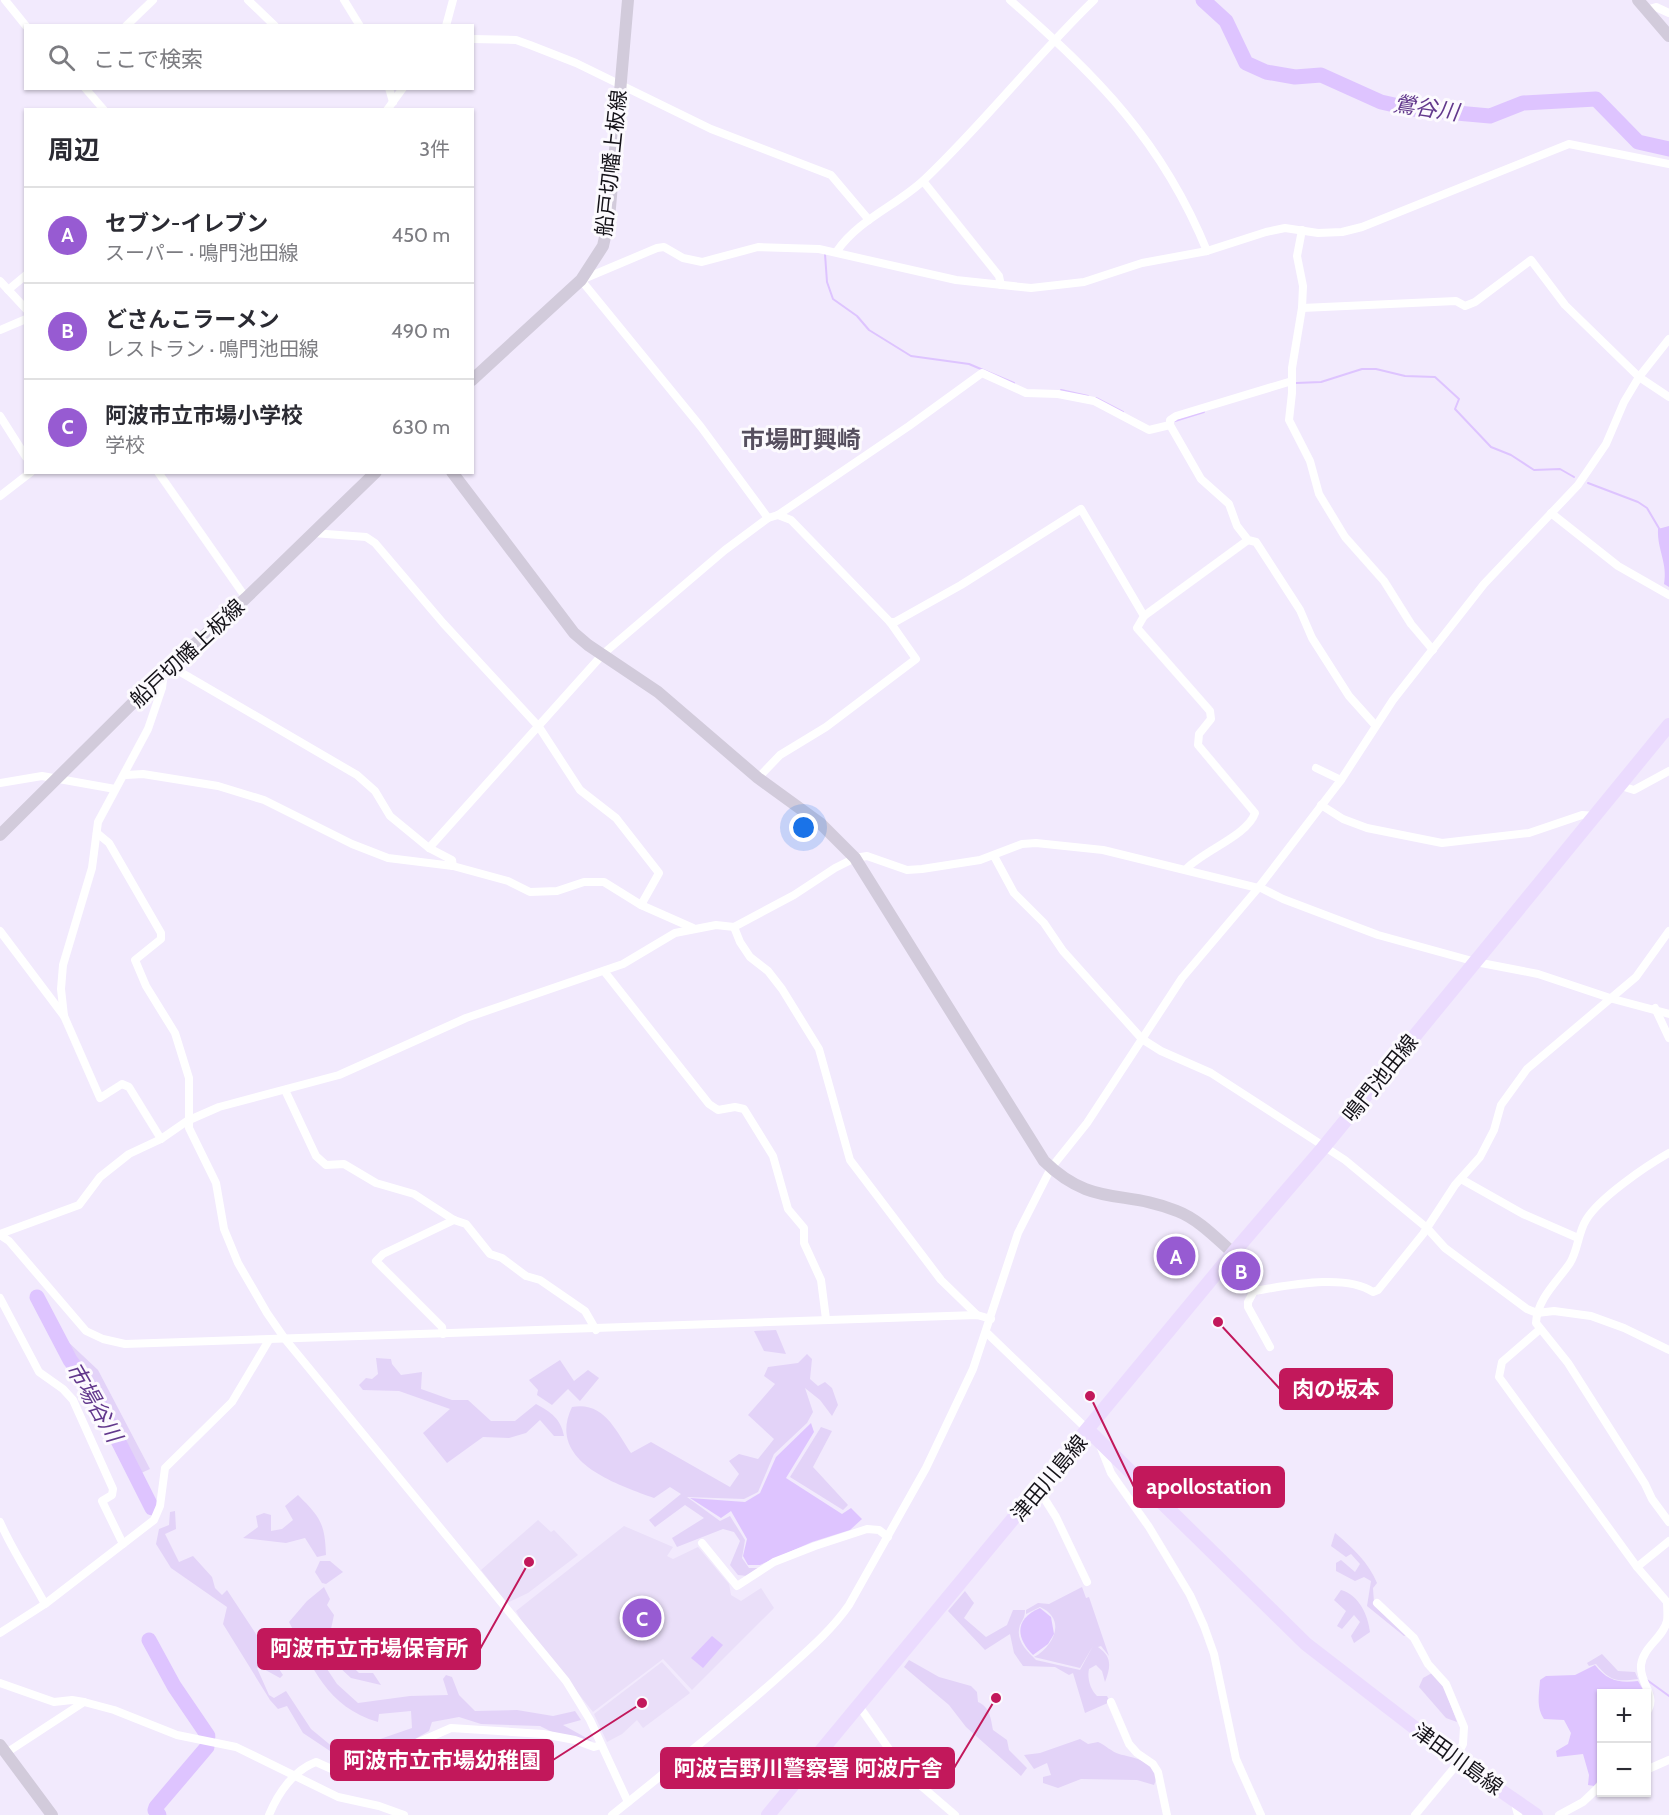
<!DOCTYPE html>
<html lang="ja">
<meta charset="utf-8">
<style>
:root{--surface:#fff;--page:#f7f7f7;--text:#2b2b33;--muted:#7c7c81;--line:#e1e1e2;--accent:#975bd2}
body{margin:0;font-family:Cabin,"Noto Sans JP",sans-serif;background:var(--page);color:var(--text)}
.controls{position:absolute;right:18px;bottom:18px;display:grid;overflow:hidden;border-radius:0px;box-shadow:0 2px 4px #0004}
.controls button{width:54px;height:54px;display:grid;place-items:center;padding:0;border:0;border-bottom:2px solid var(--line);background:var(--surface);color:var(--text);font:30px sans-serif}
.you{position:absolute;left:804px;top:828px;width:21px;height:21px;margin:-15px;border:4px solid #fff;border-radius:50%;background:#1a73e8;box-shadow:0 0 0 9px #1a73e833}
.badge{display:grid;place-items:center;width:39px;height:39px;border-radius:50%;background:var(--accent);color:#fff;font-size:20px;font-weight:700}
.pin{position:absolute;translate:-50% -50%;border:3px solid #fff;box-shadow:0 2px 6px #0006}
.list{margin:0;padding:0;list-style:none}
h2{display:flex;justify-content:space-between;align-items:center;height:78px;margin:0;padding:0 24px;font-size:26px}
h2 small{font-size:20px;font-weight:400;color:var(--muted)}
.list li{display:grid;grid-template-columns:39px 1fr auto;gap:18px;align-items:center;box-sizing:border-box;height:96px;padding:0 24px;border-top:2px solid var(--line)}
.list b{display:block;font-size:22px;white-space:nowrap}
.list p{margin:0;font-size:20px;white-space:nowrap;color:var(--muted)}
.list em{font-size:20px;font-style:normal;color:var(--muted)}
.icon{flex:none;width:33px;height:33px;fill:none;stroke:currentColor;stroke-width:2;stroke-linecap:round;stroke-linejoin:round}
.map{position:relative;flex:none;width:1669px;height:1815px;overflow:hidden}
.search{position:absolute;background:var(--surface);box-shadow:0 2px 4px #0004;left:24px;top:24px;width:450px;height:66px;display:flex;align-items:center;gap:15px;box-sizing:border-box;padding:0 21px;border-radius:0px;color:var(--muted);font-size:22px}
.panel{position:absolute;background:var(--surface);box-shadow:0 2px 4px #0004;left:24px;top:108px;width:450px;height:366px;border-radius:0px}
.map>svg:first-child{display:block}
.built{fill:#eadff9}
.green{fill:#e3d3f8}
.water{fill:#dec4ff}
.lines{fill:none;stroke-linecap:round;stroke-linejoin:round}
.stream{stroke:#dec4ff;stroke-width:2}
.river{stroke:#dec4ff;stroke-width:15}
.street{stroke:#fff;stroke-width:8}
.secondary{stroke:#d2cbdb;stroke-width:12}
.primary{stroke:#ebdbfe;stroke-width:14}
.labels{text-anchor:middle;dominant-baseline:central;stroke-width:6;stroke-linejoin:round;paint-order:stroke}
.street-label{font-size:21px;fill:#141218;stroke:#fcfafe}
.water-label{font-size:22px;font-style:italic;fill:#62388c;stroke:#fcfafe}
.quarter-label{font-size:24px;font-weight:bold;fill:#564f5f;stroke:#fcfafe}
.leader{fill:none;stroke:#c2185b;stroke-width:2}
.callout-dot{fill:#c2185b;stroke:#fcfafe;stroke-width:2}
.callout{fill:#c2185b;stroke:#c2185b;stroke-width:2}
.callout-label{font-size:22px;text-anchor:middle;font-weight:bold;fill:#fff}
</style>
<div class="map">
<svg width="1669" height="1815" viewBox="0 0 1669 1815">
<rect width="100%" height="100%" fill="#f2eafd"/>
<g class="built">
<path d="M538 1520 551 1532 554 1530 578 1555 528 1593 507 1603 481 1570Z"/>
<path d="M624 1526 673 1547 667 1556 673 1559 698 1547 729 1584 731 1595 741 1601 761 1588 774 1608 692 1690 663 1659 593 1712 523 1624 516 1611Z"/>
<path d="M662 1662 690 1693 643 1728 637 1720 622 1734 607 1742 594 1714Z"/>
</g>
<g class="green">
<path d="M776 1330 786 1354 764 1351 754 1331Z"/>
<path d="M65 1339 98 1370 150 1469 139 1474 97 1390 73 1360 63 1341Z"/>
<path d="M807 1354 812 1359 810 1379 818 1386 825 1382 832 1388 838 1405 832 1416 820 1400 805 1388 813 1412 807 1423 774 1454 758 1492 744 1499 687 1497 720 1521 730 1516 745 1540 742 1558 749 1568H760L747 1576 738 1575 730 1565 740 1541 734 1532 723 1529 677 1547 672 1538 704 1518 685 1505 655 1527 649 1520 681 1494 670 1487 654 1498C615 1484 546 1461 572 1407 604 1401 616 1431 631 1453L651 1442 730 1487 739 1474 729 1461 739 1454 758 1459 774 1439 748 1415 775 1384 764 1376 768 1367 798 1363Z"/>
<path d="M376 1358 391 1359 392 1364 401 1375 422 1372 421 1389 452 1400H468L491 1421H515L536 1404C551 1412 561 1419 564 1436H554L540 1420 526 1433 509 1438 483 1437 447 1463 423 1433 450 1409 399 1391 363 1390 359 1385 366 1378 372 1379 378 1374Z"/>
<path d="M560 1360 574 1381 588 1370 599 1378 580 1401 568 1389 552 1405 537 1395 538 1390 529 1380Z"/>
<path d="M821 1427 832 1431 813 1467 848 1505 843 1510 790 1477Z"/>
<path d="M298 1495C320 1517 325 1523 326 1555L317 1557 305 1538 286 1543 243 1538 258 1527 256 1516 264 1513 271 1515V1531L282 1529 293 1520 285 1506Z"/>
<path d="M175 1511 176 1529 165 1534 179 1562 193 1556 212 1577 215 1588 222 1595 227 1590 283 1675 280 1678 260 1667 257 1668 269 1695 274 1698 286 1691 311 1729 334 1748 330 1751 303 1733 287 1706 278 1709 270 1700 223 1624 227 1607 171 1568 156 1544 159 1529 169 1525 170 1512Z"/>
<path d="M1335 1533C1352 1547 1369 1563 1377 1583L1373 1588 1374 1603 1407 1635 1404 1636 1367 1606 1371 1581 1364 1577 1355 1581 1336 1571V1563L1341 1560 1355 1572 1360 1564 1351 1554 1346 1557 1331 1546Z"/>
<path d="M320 1561H330L343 1572 326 1584 322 1583 315 1572Z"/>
<path d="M324 1587 330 1599 327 1605 334 1615 331 1629 348 1662 359 1673H373L381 1685 351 1678 338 1666 314 1636 309 1642 337 1684 358 1703 410 1696 448 1695 443 1679 446 1675 452 1677 459 1695 475 1711 517 1710 553 1716 575 1711 581 1720 563 1725 592 1741 552 1732 540 1726 481 1724 459 1717 432 1722 429 1731 408 1743 350 1764 357 1747 412 1728 411 1711 379 1714 378 1722C327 1707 312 1667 289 1622L307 1601Z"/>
<path d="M1082 1587 1086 1598 1089 1597 1109 1656 1101 1646 1098 1647C1112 1657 1111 1666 1105 1682L1102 1671 1096 1665 1089 1669C1087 1678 1090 1689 1097 1696H1107L1110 1702 1085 1713 1073 1673 1069 1675 1055 1667 1023 1666 1014 1653 1010 1634 985 1650 948 1611 965 1591 974 1603 964 1618 986 1637 1007 1625 1013 1610H1025C1025 1617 1023 1619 1020 1625 1015 1640 1026 1650 1036 1660L1080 1670 1093 1646 1080 1668 1034 1657C1054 1646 1067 1619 1040 1607L1026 1614V1610L1038 1603 1049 1604Z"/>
<path d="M1341 1590C1359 1595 1368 1615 1370 1632L1354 1643 1351 1636 1360 1622 1354 1615 1342 1629 1337 1626 1346 1611 1334 1600Z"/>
<path d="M1602 1654 1618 1671 1635 1672 1638 1679C1616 1682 1610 1681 1596 1664L1589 1666 1587 1663Z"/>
<path d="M909 1660 939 1677 971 1686 977 1692 978 1702C990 1707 991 1719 993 1730L1007 1740 1009 1750 1027 1768 1021 1776 966 1727 949 1705 904 1667Z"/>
<path d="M1432 1673 1444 1687 1457 1722 1446 1718 1419 1687 1423 1678Z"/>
<path d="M1080 1739 1088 1744 1098 1742C1105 1745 1112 1752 1119 1754 1133 1758 1165 1762 1154 1785L1137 1780 1081 1779 1058 1788 1043 1783V1777L1051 1775 1047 1763 1034 1769 1024 1755 1040 1753Z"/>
</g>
<g class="water">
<path d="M1669 526V587L1664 584C1668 563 1657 550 1658 529Z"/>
<path d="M811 1423 814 1432 786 1478 842 1514 851 1508 862 1519 850 1530 812 1542 760 1565H748L743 1556 747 1539 731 1511 721 1518 690 1498 745 1502 760 1493 776 1457Z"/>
<path d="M1040 1608 1051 1617 1054 1634 1048 1644 1033 1655C1016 1638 1014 1619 1040 1608Z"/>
<path d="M712 1636 723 1645 703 1668 691 1658Z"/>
<path d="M1595 1665C1608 1681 1618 1683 1638 1681L1645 1693 1602 1694 1601 1777 1594 1786 1588 1785 1589 1775 1583 1754 1557 1757 1556 1751 1568 1744 1571 1733 1564 1720 1544 1719C1536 1707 1539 1695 1540 1680L1546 1676 1575 1675Z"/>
</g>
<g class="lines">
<g class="stream">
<path d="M825 254 827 282 833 299 857 316 869 330 911 356 969 364 1014 383"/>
<path d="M1296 383 1321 382 1362 369H1376L1405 376 1435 377 1459 399 1455 409 1491 447 1511 455 1534 470 1560 469 1574 477"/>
<path d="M1061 390 1088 396"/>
<path d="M1096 398 1123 412"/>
<path d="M1175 421 1204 412"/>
<path d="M1588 483 1638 502 1647 508 1660 530"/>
<path d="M1647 1680 1669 1696"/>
</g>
<g class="river">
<path d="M1203 0 1226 21 1246 63 1266 72 1295 77 1321 75 1381 102 1412 109 1490 116 1523 103 1596 99 1638 142 1669 149"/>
<path d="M37 1297 70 1360 93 1391 152 1508"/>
<path d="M149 1640 174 1686 208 1736"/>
<path d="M159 1815 155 1810 156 1807 207 1747"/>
</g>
<g class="street">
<path d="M5 0 26 26"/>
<path d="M248 0 275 26"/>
<path d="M344 0 360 26"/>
<path d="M1010 0C1098 77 1162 141 1207 251"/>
<path d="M1646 10 1656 7 1669 13"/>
<path d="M126 26 153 0"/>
<path d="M446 26 453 0"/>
<path d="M472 39 516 40 530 45 576 63 711 129 831 175 869 220"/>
<path d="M85 88 104 110"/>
<path d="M389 88 393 102"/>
<path d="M387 110 403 88"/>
<path d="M923 181 999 276 1001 285"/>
<path d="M1302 230 1297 256 1303 286 1302 308 1292 368V393L1289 420 1310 461 1319 494 1345 537 1384 581 1411 624 1433 650"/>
<path d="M837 251C859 219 898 205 925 179 985 122 1035 57 1094 0"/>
<path d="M0 281 26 309"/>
<path d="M8 290 26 275"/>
<path d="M1302 308 1456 301 1465 306 1475 302 1531 260 1565 305 1639 377 1669 397"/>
<path d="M0 330 26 319"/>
<path d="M1292 381 1176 416 1170 420V425L1201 479 1229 504 1237 526 1248 540 1256 542 1300 610 1312 638 1349 696 1375 725"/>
<path d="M0 416 26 457"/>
<path d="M158 472 246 598"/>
<path d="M0 496 31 472"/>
<path d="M1551 513 1618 566 1669 595"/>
<path d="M768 518 701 427 581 280 657 248 664 247 683 258 702 262 758 247 819 249 956 280 1031 288 1084 282 1142 263 1207 251 1266 232 1285 228 1318 233 1342 232 1362 227 1569 144 1669 164"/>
<path d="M313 533 366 537 375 543 443 623 539 727 580 790 616 818 659 873 641 905"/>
<path d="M890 622H895L961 585 1081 509 1144 616"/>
<path d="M170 666 357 775 375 791 390 816 429 848 452 860 453 866"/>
<path d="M1316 768 1341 780"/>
<path d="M126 775 143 774 218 786 264 800 352 844 388 858 453 866 508 881 530 892 557 891 584 882H604L641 905 693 928"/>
<path d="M758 778 780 755 826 727 916 659 890 622 791 520 778 515"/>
<path d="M0 783 42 776 115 789"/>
<path d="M1621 786 1634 790 1669 771"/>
<path d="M1321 805 1343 819 1367 828 1442 843 1529 833 1582 815 1596 816"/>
<path d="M97 833 109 843 161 933V939L135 960 146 986 175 1033 189 1078V1128L216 1183 224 1229 238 1263 267 1313 285 1339 566 1681 590 1720 628 1802"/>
<path d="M429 848 603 654 725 550 768 518 778 515 909 426 982 373 1026 393 1058 394 1094 401 1149 430 1170 425"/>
<path d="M994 856 1014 893 1044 923 1063 951 1142 1039 1161 1051 1211 1073 1345 1160 1427 1228 1445 1248 1527 1309 1537 1313 1554 1311 1591 1316 1624 1328 1669 1350"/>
<path d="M1186 869C1203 851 1248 835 1255 813L1198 745 1199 734 1211 719 1210 711 1137 628 1144 616 1248 540"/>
<path d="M1259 887 1283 899 1378 935 1476 962 1538 974 1613 999 1669 1014"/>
<path d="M734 927 740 942 750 957 768 971 782 989 819 1049 850 1160 941 1280 977 1315"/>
<path d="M0 931 64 1016"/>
<path d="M604 971 709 1104 718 1110 735 1107 744 1109 773 1156 788 1209 804 1228V1243L821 1280 826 1319"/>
<path d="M1655 1008 1669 1038"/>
<path d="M285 1090 316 1156 326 1165 344 1164 376 1183 414 1194 454 1220 466 1224 490 1254 502 1258 526 1276 540 1280 585 1311 596 1330"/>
<path d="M161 1139 129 1087 122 1084 100 1098 64 1016 61 989 63 965 92 868 98 822 148 729 162 688 164 673"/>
<path d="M1669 1153C1646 1166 1599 1198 1586 1220 1578 1233 1578 1250 1570 1263 1557 1282 1537 1299 1536 1323L1568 1363 1645 1484 1652 1499 1669 1522"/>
<path d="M1461 1179 1523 1214 1578 1238"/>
<path d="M0 1234 79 1205 100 1177 129 1154 161 1139 187 1121 219 1107 339 1075 466 1018 623 964 675 933 716 925 734 927 794 895 835 868 855 858 867 856 907 870 922 869 980 860 1022 844 1036 843 1103 850 1258 888"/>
<path d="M0 1235 9 1241 86 1331 103 1339 125 1344C409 1336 693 1323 977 1315L991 1319"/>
<path d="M0 1298 39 1372 63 1389 73 1400 113 1489 112 1495 102 1501 123 1544"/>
<path d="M1539 1330 1502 1362 1499 1377 1637 1567 1667 1602C1667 1607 1668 1615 1667 1621 1663 1638 1643 1647 1641 1665 1639 1684 1659 1696 1646 1713"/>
<path d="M987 1333 1088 1430"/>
<path d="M443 1334 442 1327 376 1261 383 1254 454 1220"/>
<path d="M1270 1347 1248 1307V1302L1254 1291C1286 1286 1345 1273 1373 1292L1378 1290 1423 1234 1455 1185 1480 1157 1494 1130 1501 1105 1527 1069 1636 977 1669 931"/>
<path d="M1099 1443 1111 1473 1149 1527 1190 1595 1204 1626 1214 1654 1236 1759 1261 1815"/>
<path d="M1039 1490 1056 1517 1087 1582"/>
<path d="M0 1522C12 1550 30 1576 45 1604"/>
<path d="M702 1543 737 1586 774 1562 815 1546 867 1529 879 1530 888 1537"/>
<path d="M1637 1567 1669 1541"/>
<path d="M1377 1603 1414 1638 1428 1664 1446 1684 1464 1727 1463 1744 1455 1759"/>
<path d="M0 1633 45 1604 154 1520 160 1506 165 1468 232 1402 269 1340"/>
<path d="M0 1683 54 1702 72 1700 84 1702"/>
<path d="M1111 1702 1129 1744 1137 1753 1153 1764 1158 1772 1167 1815"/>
<path d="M859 1706 905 1772 955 1815"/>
<path d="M6 1753 84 1702 114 1710 177 1735 236 1747 338 1797 379 1806 404 1815"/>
<path d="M1646 1770 1669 1760"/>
<path d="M1514 1800 1518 1815"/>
<path d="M269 1815C278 1793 294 1770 316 1762L336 1771 350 1772 451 1728 543 1734 575 1740 594 1747 601 1745"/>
<path d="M612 1815C667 1771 722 1727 775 1680 801 1656 829 1634 849 1605L926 1468 973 1369 1018 1233 1051 1168 1087 1123 1182 978 1259 887 1341 780 1393 700 1484 584 1578 485 1606 444 1624 402 1639 377 1669 339"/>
<path d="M1415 1815 1459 1762"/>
<path d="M1559 1815 1583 1802 1602 1784"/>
</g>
<g class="secondary">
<path d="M1638 0 1669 36"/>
<path d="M472 380 581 280 603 246 609 219 628 0"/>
<path d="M452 472 574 633 588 645 658 692 758 778 820 823 855 858 1044 1161C1092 1208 1124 1189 1177 1211 1198 1219 1216 1238 1233 1253"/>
<path d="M0 835 170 666 246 598 376 472"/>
<path d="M0 1745 52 1815"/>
</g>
<g class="primary">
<path d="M1088 1430 1306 1644 1459 1762 1536 1815"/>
<path d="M768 1815 1233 1253 1323 1148 1669 725"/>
</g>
</g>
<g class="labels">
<g class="street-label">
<text transform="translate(611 163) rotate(-84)">船戸切幡上板線</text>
<text transform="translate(187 653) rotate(-43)">船戸切幡上板線</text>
<text transform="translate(1380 1078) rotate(-51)">鳴門池田線</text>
<text transform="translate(1049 1478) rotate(-50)">津田川島線</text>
<text transform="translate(1458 1759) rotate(36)">津田川島線</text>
</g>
<g class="water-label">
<text transform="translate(1426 108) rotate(8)">鶯谷川</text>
<text transform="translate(94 1402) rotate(60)">市場谷川</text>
</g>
<g class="quarter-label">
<text x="801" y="439">市場町興崎</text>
</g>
</g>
<path class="leader" d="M1218 1322L1280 1389M1090 1396L1134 1487M529 1562L480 1649M642 1703L553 1760M996 1698L954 1768"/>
<g class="callout-dot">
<circle cx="1218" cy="1322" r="6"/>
<circle cx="1090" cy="1396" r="6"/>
<circle cx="529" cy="1562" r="6"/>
<circle cx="642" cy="1703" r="6"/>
<circle cx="996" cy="1698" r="6"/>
</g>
<g class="callout">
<rect x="1280" y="1369" width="112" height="40" rx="6"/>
<rect x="1134" y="1467" width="150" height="40" rx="6"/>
<rect x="258" y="1629" width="222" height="40" rx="6"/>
<rect x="331" y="1740" width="222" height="40" rx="6"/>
<rect x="661" y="1748" width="293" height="40" rx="6"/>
</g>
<g class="callout-label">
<text x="1336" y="1397">肉の坂本</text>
<text x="1209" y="1494">apollostation</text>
<text x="369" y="1656">阿波市立市場保育所</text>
<text x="442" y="1768">阿波市立市場幼稚園</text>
<text x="808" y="1776">阿波吉野川警察署 阿波庁舎</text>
</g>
</svg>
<div class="controls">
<button>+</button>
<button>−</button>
</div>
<div class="you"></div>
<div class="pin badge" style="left:1176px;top:1256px">A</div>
<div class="pin badge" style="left:1241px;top:1271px">B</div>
<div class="pin badge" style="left:642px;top:1618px">C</div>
<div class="search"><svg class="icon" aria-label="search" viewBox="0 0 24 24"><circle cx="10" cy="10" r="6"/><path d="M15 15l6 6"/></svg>ここで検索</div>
<section class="panel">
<h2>周辺<small>3件</small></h2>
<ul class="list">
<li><span class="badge">A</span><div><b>セブン-イレブン</b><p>スーパー · 鳴門池田線</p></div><em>450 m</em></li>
<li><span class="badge">B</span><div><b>どさんこラーメン</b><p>レストラン · 鳴門池田線</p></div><em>490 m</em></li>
<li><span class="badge">C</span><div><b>阿波市立市場小学校</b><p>学校</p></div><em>630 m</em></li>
</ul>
</section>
</div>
